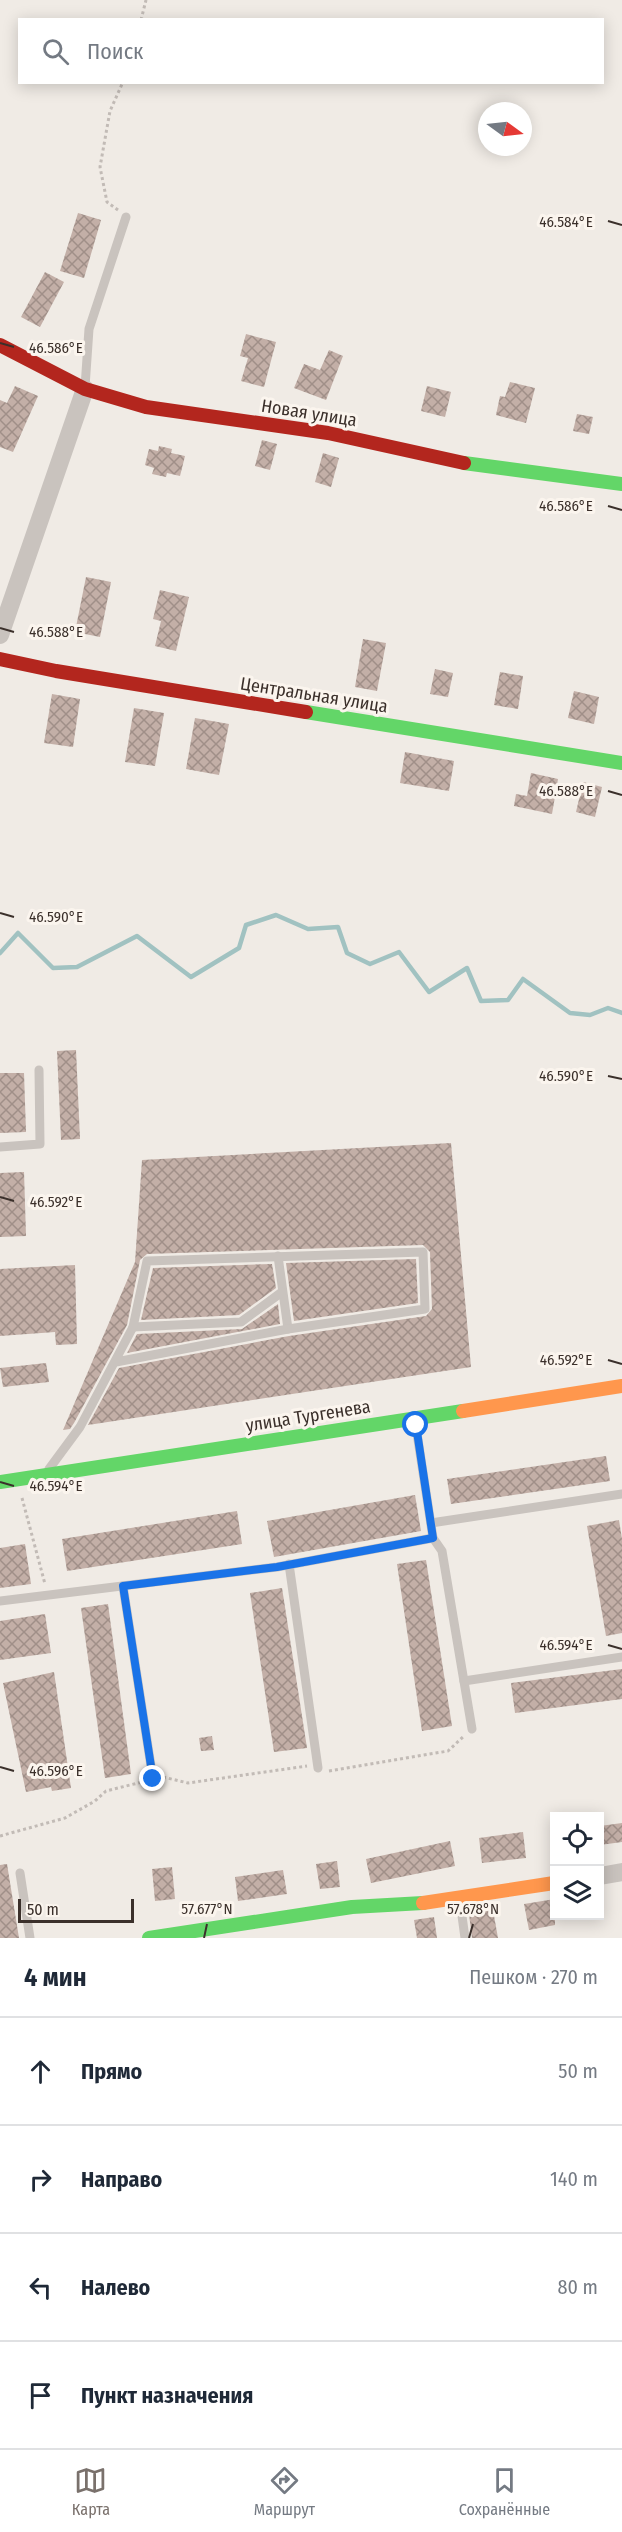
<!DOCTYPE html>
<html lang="ru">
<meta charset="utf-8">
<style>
:root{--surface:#fff;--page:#f6f6f7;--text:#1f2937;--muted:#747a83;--line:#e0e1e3;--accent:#7a716c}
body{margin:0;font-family:"Fira Sans Condensed",sans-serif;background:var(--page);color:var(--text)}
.controls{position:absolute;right:18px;bottom:18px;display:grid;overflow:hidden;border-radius:0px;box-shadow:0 3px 15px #0003}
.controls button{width:54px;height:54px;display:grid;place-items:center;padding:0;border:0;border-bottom:2px solid var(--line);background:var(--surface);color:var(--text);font:30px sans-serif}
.compass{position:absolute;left:478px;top:102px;width:54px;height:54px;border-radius:50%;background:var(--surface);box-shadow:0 3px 15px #0003;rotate:105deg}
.scale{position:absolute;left:18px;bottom:15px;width:116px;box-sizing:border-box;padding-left:6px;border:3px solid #3b302b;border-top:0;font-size:16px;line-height:21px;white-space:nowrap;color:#3b302b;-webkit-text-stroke:4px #fbf5ee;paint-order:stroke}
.stop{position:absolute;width:18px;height:18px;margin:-14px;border:4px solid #1a73e8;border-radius:50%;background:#fff}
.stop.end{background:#1a73e8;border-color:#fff;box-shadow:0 2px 6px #0008}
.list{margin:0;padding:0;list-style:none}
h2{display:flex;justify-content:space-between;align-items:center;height:78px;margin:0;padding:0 24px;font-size:26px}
h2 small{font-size:20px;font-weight:400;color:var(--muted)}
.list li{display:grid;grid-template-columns:39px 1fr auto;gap:18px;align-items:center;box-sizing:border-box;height:108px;padding:0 24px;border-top:2px solid var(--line)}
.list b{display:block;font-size:22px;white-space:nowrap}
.list em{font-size:20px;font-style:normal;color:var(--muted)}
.icon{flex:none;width:33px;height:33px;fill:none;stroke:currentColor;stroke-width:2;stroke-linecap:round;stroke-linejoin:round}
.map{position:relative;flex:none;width:622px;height:1938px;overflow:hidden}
.search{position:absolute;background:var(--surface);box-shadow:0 3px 15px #0003;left:18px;right:18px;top:18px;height:66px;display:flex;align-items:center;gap:15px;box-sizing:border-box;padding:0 21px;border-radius:0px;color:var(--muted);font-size:22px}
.sheet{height:510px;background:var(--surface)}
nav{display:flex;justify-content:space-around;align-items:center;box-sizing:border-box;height:84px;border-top:2px solid var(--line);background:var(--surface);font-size:16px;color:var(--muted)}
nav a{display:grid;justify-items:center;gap:3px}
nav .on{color:var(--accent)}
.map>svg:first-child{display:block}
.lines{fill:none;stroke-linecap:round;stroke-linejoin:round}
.stream{stroke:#a1c2c1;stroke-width:4.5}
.building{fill:url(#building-cross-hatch)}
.path{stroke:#c2bbb6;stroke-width:3;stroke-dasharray:3 3;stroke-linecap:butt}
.lane{stroke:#c9c3be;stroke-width:9}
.street{stroke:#c9c3be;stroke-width:18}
.fast{stroke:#63d668;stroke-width:14}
.slow{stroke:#ff974d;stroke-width:14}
.jam{stroke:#b3261e;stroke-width:14}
.route{stroke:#1a73e8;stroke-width:8}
.ticks{fill:none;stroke:#3b302b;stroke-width:2}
.labels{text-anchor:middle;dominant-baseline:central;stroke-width:6;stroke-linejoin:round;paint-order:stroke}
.street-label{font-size:18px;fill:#3b302b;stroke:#fbf5ee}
.ticks-label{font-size:15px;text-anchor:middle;fill:#3b302b;stroke:#fbf5ee;stroke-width:6;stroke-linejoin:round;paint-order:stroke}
</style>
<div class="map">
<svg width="622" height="1938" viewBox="0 0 622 1938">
<defs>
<pattern id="building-cross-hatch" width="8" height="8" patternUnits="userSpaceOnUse" patternTransform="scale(1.5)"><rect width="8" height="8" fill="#c3afa7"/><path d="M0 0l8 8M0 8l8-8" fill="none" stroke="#a08f88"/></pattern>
</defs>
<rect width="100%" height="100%" fill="#f0ebe5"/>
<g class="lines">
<path class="stream" d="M0 953 18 933 53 968 77 967 137 936 191 977 239 948 246 925 276 915 308 929 338 927 347 953 370 964 399 952 429 992 467 968 481 1001 508 1000 523 979 570 1013 590 1015 608 1008 622 1013"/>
</g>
<g class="building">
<path d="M78 213 101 220 84 278 60 271Z"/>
<path d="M45 272 64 282 40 327 21 317Z"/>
<path d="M246 334 276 342 264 387 241 381 248 358 240 356Z"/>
<path d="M329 350 343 356 326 400 294 388 304 364 320 370Z"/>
<path d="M510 382 535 388 526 423 496 415 500 396 505 397Z"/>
<path d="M15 386 38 396 13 452 0 447V400L7 403Z"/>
<path d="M427 386 451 392 445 417 421 411Z"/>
<path d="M577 414 593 417 589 434 573 431Z"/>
<path d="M262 440 277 444 270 470 255 466Z"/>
<path d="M159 446 172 449 171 453 185 456 180 476 167 473 166 477 152 474 154 468 145 465 149 449 158 451Z"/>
<path d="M323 453 339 458 331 487 315 482Z"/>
<path d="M86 577 111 582 100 637 75 632Z"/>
<path d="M160 590 189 597 176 651 155 646 161 621 153 619Z"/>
<path d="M363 639 386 643 377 691 355 687Z"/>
<path d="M435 669 453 673 448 697 430 694Z"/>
<path d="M500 672 523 676 518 709 494 705Z"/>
<path d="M574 691 599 697 594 724 568 718Z"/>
<path d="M52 694 80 699 73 747 44 743Z"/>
<path d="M134 708 164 713 155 766 125 762Z"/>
<path d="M195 718 229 724 219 775 186 769Z"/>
<path d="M405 752 454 761 449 791 400 783Z"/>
<path d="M531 773 558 779 552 814 514 806 516 794 527 796Z"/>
<path d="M583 782 602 787 595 817 576 812Z"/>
<path d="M76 1050 80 1139 61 1140 57 1051Z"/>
<path d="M0 1073H24L26 1132 0 1133Z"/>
<path d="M451 1143 471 1367 88 1425 119 1368 289 1336 426 1316 432 1309 430 1252 423 1245 147 1254 140 1260 127 1325 74 1423 70 1429 63 1430 135 1262 142 1160Z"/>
<path d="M24 1172 26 1236 0 1237V1173Z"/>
<path d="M416 1259 418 1303 294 1321 286 1263Z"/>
<path d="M272 1264 276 1288 239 1315 141 1320 153 1268Z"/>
<path d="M75 1265 77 1344 56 1345 55 1332 0 1336V1269Z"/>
<path d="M278 1304 280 1324 127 1353 137 1334 242 1329Z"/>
<path d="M46 1363 49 1382 3 1387 0 1368Z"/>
<path d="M606 1456 610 1481 451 1504 447 1479Z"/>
<path d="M415 1495 421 1531 274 1557 267 1521Z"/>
<path d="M237 1511 242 1544 67 1571 62 1539Z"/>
<path d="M619 1520 622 1539V1633L606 1636 587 1526Z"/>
<path d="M25 1544 31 1584 0 1588V1548Z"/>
<path d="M426 1560 452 1726 422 1731 397 1564Z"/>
<path d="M282 1588 307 1748 274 1752 250 1593Z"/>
<path d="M108 1604 131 1774 105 1778 81 1608Z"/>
<path d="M45 1614 51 1653 0 1660V1621Z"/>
<path d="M622 1669V1699L515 1713 511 1683Z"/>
<path d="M54 1672 71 1788 52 1791 51 1787 26 1792 3 1683Z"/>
<path d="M212 1736 214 1750 201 1751 199 1738Z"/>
<path d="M622 1823V1842L600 1845V1826Z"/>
<path d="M523 1832 526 1858 482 1863 479 1838Z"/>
<path d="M450 1841 455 1866 371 1883 366 1859Z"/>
<path d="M337 1861 340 1887 320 1889 316 1864Z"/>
<path d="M7 1864 19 1938H0V1865Z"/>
<path d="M172 1867 175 1899 155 1901 152 1869Z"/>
<path d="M283 1870 287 1894 238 1901 235 1877Z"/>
<path d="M555 1899V1925L529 1930 524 1904Z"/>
<path d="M493 1910 498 1938H472L469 1914Z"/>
<path d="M434 1917 437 1938H417L414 1920Z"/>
</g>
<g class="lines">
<g class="path">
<path d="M141 20 146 0"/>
<path d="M118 210 107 202 100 167 110 111 123 82"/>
<path d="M22 1498 45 1584"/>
<path d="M329 1771 448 1751 464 1736"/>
<path d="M163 1777 188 1783 307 1766"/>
<path d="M0 1836 65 1818 95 1801 106 1791 142 1782"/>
</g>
<g class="lane">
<path d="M85 387 89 329 126 217"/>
<path d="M0 1147 40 1144 39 1070"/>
<path d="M278 1256 288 1329"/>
<path d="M133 1327 241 1322 282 1292"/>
<path d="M415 1420 433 1538 442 1551 472 1729"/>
<path d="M49 1469 80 1427 133 1327 147 1261 423 1252 425 1309 288 1329 116 1362"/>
<path d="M431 1523 622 1494"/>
<path d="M289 1564 318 1768"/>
<path d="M123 1586 153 1779"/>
<path d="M0 1601 277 1567 433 1538"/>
<path d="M464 1681 622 1657"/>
<path d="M20 1873 30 1938"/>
<path d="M460 1901 465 1938"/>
</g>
<g class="street">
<path d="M0 635 85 389"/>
<path d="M600 1876 622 1872"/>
</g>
<g class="fast">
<path d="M464 463 622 484"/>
<path d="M306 712 622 763"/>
<path d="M0 1482 463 1411"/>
<path d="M149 1938 352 1907 423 1903"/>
</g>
<g class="slow">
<path d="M463 1411 622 1386"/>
<path d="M423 1903 554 1883"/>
</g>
<g class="jam">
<path d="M0 345 85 389 146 407 328 433 464 463"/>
<path d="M0 659 56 671 306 712"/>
</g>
</g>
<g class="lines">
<path class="route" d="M153 1779 123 1586 277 1567 433 1538 416 1425"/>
</g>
<path class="ticks" d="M608 221 622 225M0 343 14 347M608 506 622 510M0 628 14 632M608 791 622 795M0 913 14 917M608 1076 622 1079M0 1197 14 1201M608 1360 622 1364M0 1482 14 1486M608 1645 622 1649M0 1767 14 1771M204 1938 207 1924M469 1938 473 1924"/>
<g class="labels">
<g class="street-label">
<text transform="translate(309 413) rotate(9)">Новая улица</text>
<text transform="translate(314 695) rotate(9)">Центральная улица</text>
<text transform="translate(308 1416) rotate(-9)">улица Тургенева</text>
</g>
</g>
<g class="ticks-label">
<text x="566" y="227">46.584°E</text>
<text x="56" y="353">46.586°E</text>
<text x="566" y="511">46.586°E</text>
<text x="56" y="637">46.588°E</text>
<text x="566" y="796">46.588°E</text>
<text x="56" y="922">46.590°E</text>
<text x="566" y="1081">46.590°E</text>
<text x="56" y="1207">46.592°E</text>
<text x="566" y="1365">46.592°E</text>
<text x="56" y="1491">46.594°E</text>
<text x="566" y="1650">46.594°E</text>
<text x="56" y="1776">46.596°E</text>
<text x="207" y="1914">57.677°N</text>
<text x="473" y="1914">57.678°N</text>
</g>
</svg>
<div class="controls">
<button><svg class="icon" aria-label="locate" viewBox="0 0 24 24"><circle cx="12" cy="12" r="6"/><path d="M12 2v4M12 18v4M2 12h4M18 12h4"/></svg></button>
<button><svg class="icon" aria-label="layers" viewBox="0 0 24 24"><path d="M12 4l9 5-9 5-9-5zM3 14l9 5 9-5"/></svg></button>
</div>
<svg class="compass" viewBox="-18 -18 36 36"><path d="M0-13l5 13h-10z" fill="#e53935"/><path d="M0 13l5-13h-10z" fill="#747a83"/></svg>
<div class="scale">50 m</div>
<div class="stop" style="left:416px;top:1425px"></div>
<div class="stop end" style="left:153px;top:1779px"></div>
<div class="search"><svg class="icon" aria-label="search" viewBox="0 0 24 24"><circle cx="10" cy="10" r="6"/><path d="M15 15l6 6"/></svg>Поиск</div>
</div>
<section class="sheet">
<h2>4 мин<small>Пешком · 270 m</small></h2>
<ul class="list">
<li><svg class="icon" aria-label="ahead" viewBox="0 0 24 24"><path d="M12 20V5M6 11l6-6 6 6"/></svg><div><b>Прямо</b></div><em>50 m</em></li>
<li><svg class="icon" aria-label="right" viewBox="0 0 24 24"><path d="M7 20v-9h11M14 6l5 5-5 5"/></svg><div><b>Направо</b></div><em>140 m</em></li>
<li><svg class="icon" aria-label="left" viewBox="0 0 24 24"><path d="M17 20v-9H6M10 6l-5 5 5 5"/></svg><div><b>Налево</b></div><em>80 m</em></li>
<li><svg class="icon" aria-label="arrive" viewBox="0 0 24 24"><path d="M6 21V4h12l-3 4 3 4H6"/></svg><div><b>Пункт назначения</b></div></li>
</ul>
</section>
<nav>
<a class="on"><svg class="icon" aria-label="map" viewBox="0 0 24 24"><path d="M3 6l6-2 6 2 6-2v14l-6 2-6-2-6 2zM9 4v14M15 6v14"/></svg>Карта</a>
<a><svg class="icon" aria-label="directions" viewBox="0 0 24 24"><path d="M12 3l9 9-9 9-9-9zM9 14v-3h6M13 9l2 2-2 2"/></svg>Маршрут</a>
<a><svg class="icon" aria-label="saved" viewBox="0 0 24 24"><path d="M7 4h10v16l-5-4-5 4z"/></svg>Сохранённые</a>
</nav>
